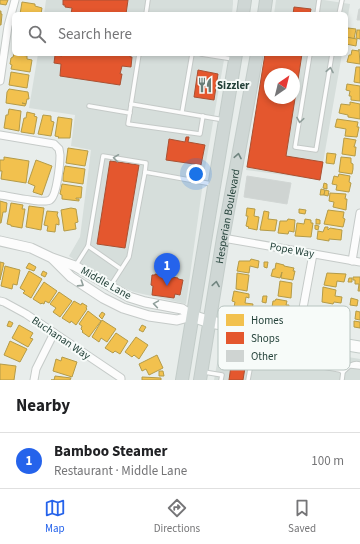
<!DOCTYPE html>
<meta charset="utf-8">
<style>
:root{--surface:#fff;--page:#f6f6f6;--text:#202124;--muted:#757577;--line:#e0e0e0;--accent:#2563eb}
body{margin:0;font-family:"Source Sans 3",sans-serif;background:var(--page);color:var(--text)}
.compass{position:absolute;left:264px;top:68px;width:36px;height:36px;border-radius:50%;background:var(--surface);box-shadow:0 2px 6px #0003;rotate:35deg}
.you{position:absolute;left:196px;top:174px;width:14px;height:14px;margin:-10px;border:3px solid #fff;border-radius:50%;background:#1a73e8;box-shadow:0 0 0 6px #1a73e833}
.badge{display:grid;place-items:center;width:26px;height:26px;border-radius:50%;background:var(--accent);color:#fff;font-size:13px;font-weight:700}
.pin{position:absolute;translate:-50% -33px;filter:drop-shadow(0 1px 2px #0008)}
.pin::after{content:'';position:absolute;top:21px;width:14px;height:12px;background:inherit;clip-path:polygon(0 0,100% 0,50% 100%)}
.list{margin:0;padding:0;list-style:none}
h2{display:flex;justify-content:space-between;align-items:center;height:52px;margin:0;padding:0 16px;font-size:17px}
h2 small{font-size:13px;font-weight:400;color:var(--muted)}
.list li{display:grid;grid-template-columns:26px 1fr auto;gap:12px;align-items:center;box-sizing:border-box;height:56px;padding:0 16px;border-top:1px solid var(--line)}
.list b{display:block;font-size:15px;white-space:nowrap}
.list p{margin:0;font-size:13px;white-space:nowrap;color:var(--muted)}
.list em{font-size:13px;font-style:normal;color:var(--muted)}
.icon{flex:none;width:22px;height:22px;fill:none;stroke:currentColor;stroke-width:2;stroke-linecap:round;stroke-linejoin:round}
.map{position:relative;flex:none;width:360px;height:380px;overflow:hidden}
.search{position:absolute;background:var(--surface);box-shadow:0 2px 6px #0003;left:12px;right:12px;top:12px;height:44px;display:flex;align-items:center;gap:10px;box-sizing:border-box;padding:0 14px;border-radius:6px;color:var(--muted);font-size:15px}
.sheet{height:108px;background:var(--surface)}
nav{display:flex;justify-content:space-around;align-items:center;box-sizing:border-box;height:56px;border-top:1px solid var(--line);background:var(--surface);font-size:11px;color:var(--muted)}
nav a{display:grid;justify-items:center;gap:2px}
nav .on{color:var(--accent)}
.map>svg:first-child{display:block}
.built{fill:#d6dedb;fill-rule:evenodd}
.homes{fill:#f2c14e;stroke:#b49b48}
.shops{fill:#e4572e;stroke:#aa5132;fill-rule:evenodd}
.building{fill:#cfd4d2;stroke:#d1d6d4}
.lines{fill:none;stroke-linecap:round;stroke-linejoin:round}
.service-casing{stroke:#c5cac8;stroke-width:5.5}
.minor-casing{stroke:#c5cac8;stroke-width:9}
.tertiary-casing{stroke:#c5cac8;stroke-width:11}
.secondary-casing{stroke:#c3cbc8;stroke-width:13}
.primary-casing{stroke:#c3ccc9;stroke-width:14}
.service{stroke:#fcfcfc;stroke-width:3.5}
.minor{stroke:#fcfcfc;stroke-width:7}
.tertiary{stroke:#fcfcfc;stroke-width:9}
.secondary{stroke:#fcfcfc;stroke-width:11}
.primary{stroke:#cfd7d5;stroke-width:12}
.oneway{stroke:#909f9b}
.oneway2{stroke:#718580}
.labels{text-anchor:middle;dominant-baseline:central;stroke-width:4;stroke-linejoin:round;paint-order:stroke}
.poi-label{font-size:11px;font-weight:bold;fill:#24423a;stroke:#f7fbf9;text-anchor:start}
.street-label{font-size:11px;fill:#24423a;stroke:#f7fbf9}
.key{fill:#f7fbf9;stroke:#b8c4c0;stroke-width:1}
.key-label{font-size:11px;fill:#24423a}
</style>
<div class="map">
<svg width="360" height="380" viewBox="0 0 360 380">
<rect width="100%" height="100%" fill="#e8edeb"/>
<g class="built">
<path d="M46 0H233V4L232 14H44Z"/>
<path d="M276 0H324L350 4 346 28V14H274Z"/>
<path d="M38 54H225L205 168 186 304 134 292 101 278 69 256 80 237 91 150 71 146 75 115 29 108Z"/>
<path d="M265 54H342L320 180 246 170ZM270 74H294V98H270Z"/>
<path d="M222 336 360 359V380H214Z"/>
</g>
<g class="homes">
<path d="M0 0H8L6 5 0 4Z"/>
<path d="M22 2 35 4V6L42 8 41 14H20Z"/>
<path d="M0 11H1V14H2L1 25H0Z"/>
<path d="M348 28 356 29 354 39 346 37Z"/>
<path d="M357 30H360V39L356 38Z"/>
<path d="M346 37 357 39 356 46 346 44Z"/>
<path d="M359 49 360 64 347 62 349 55H351L352 50 359 51Z"/>
<path d="M14 54 27 56V59L32 60 30 72 11 69 12 65 10 64 11 58 13 57Z"/>
<path d="M356 67H360V83L354 82Z"/>
<path d="M11 72 29 75 27 88 9 85Z"/>
<path d="M347 84 360 86V101L351 100V96H349L350 91 346 90Z"/>
<path d="M9 89 28 92 29 99H27L26 104 22 103 26 104 25 106 6 103 7 92Z"/>
<path d="M350 102 360 104V119L348 117V115L339 113 341 104 350 105Z"/>
<path d="M9 109 21 111 19 131 4 128 6 115H8Z"/>
<path d="M27 112 35 114 34 116 37 117 34 134 21 132 24 118H26Z"/>
<path d="M43 115 51 116V121L54 122 51 136 38 134Z"/>
<path d="M58 117 72 119 70 138H58L59 137 55 136Z"/>
<path d="M337 119 358 122 357 127H359L357 137 345 136 346 129 335 127Z"/>
<path d="M344 138 356 140 354 147H356L355 156 342 154Z"/>
<path d="M68 148 88 151 85 166 66 163Z"/>
<path d="M327 153 336 154 334 164 326 163Z"/>
<path d="M4 157 29 161 26 183 1 179 2 171H0V160H4Z"/>
<path d="M341 157 351 158V163L353 164V169L352 174 339 172Z"/>
<path d="M36 160 52 166 42 195 33 192 35 186 28 183Z"/>
<path d="M65 166 85 169 83 184 63 181V176Z"/>
<path d="M339 174 350 176 349 182 351 183 349 192 336 190 337 185 332 184 334 176 338 177Z"/>
<path d="M324 183 327 184V189L323 188Z"/>
<path d="M62 184 82 187 81 198H76V199H79V201L62 199V195L60 194Z"/>
<path d="M321 189 325 190 324 195H320Z"/>
<path d="M325 190 329 191 328 196 324 195Z"/>
<path d="M330 193 346 194 345 199H347L346 210 333 207 334 202 329 201Z"/>
<path d="M0 201 7 203 6 212H3L1 223H0Z"/>
<path d="M11 203 23 205 22 209H25L22 228 11 226V225L7 224Z"/>
<path d="M29 206 44 208 41 230 26 227Z"/>
<path d="M71 208 76 209 78 222 75 223 76 229 64 231 61 210Z"/>
<path d="M247 208 255 209 254 216 259 217 257 230 248 228 249 227 246 226 248 216H246Z"/>
<path d="M299 209 306 210 305 214 299 213Z"/>
<path d="M328 210 344 212 343 218 345 219 343 227 324 224Z"/>
<path d="M47 211 58 212 57 215 59 220V225L56 224 55 232 47 231 48 226 44 225Z"/>
<path d="M264 211 269 212 268 219 277 220 275 231 260 230Z"/>
<path d="M288 219 295 220 294 232 289 231 288 234 278 233 280 221H287Z"/>
<path d="M305 219 311 220V223H313L311 237 295 236 297 223 304 224Z"/>
<path d="M316 219 320 220V224H316Z"/>
<path d="M315 225 319 226 318 230 315 229Z"/>
<path d="M325 227H328V230L330 228 342 230 341 240 329 239V241L317 239 318 231 323 232Z"/>
<path d="M251 259 259 261 258 268 250 266 249 273 237 271 239 261H250Z"/>
<path d="M0 262 4 263 0 280Z"/>
<path d="M264 262H268L267 268 264 267Z"/>
<path d="M29 263 36 267 34 271 26 268Z"/>
<path d="M276 263 284 265V266L294 268 293 271H295L293 280 281 278 282 272 280 278 271 276 273 269H275Z"/>
<path d="M5 266 20 270 17 285 13 284 12 289 1 286Z"/>
<path d="M29 271 42 279 31 298 23 293 25 291 20 288Z"/>
<path d="M43 271 47 273 45 277 41 275Z"/>
<path d="M237 273 249 275 247 291 236 289Z"/>
<path d="M327 273 346 274 344 282 337 281 336 287 324 285Z"/>
<path d="M353 277H360V291H358L359 284H355V280H353Z"/>
<path d="M349 278H352V282H348Z"/>
<path d="M280 281 292 283 291 298 278 296Z"/>
<path d="M44 282 57 291 49 303 45 301 44 304 42 303 41 304 33 299Z"/>
<path d="M323 287 336 290 335 296 342 297 341 303 334 302 333 304 322 302Z"/>
<path d="M234 291 249 294V298L246 297 245 303 253 304 252 310 234 307 235 302 232 301Z"/>
<path d="M59 292 72 301 60 317 53 312 56 308 50 304Z"/>
<path d="M263 296H267L266 303 262 302Z"/>
<path d="M351 298 358 300 357 306 350 305Z"/>
<path d="M276 299 287 301 286 305H289L287 316 271 313 273 301H275Z"/>
<path d="M74 301 81 305 82 303 87 306 86 308 87 309 76 325 71 321 70 323 62 318Z"/>
<path d="M88 311 101 321 89 337 82 332 83 331 81 329 82 326 79 324Z"/>
<path d="M356 311 360 312V320L355 319Z"/>
<path d="M102 312 105 314 102 319 99 316Z"/>
<path d="M102 320 116 329 107 342 101 338 99 342 92 337Z"/>
<path d="M9 321 13 323 11 327 7 326Z"/>
<path d="M354 321 360 322V328L354 327Z"/>
<path d="M19 325 33 333 30 338 33 339 28 347 12 338Z"/>
<path d="M142 325 146 327 143 332 139 330Z"/>
<path d="M116 333 128 341 120 354 115 351 113 353 105 348Z"/>
<path d="M136 337 148 345 139 359 134 355 132 357 125 352Z"/>
<path d="M10 341 27 349 20 362 4 355Z"/>
<path d="M157 355 163 368 149 375 146 369 142 371 139 364Z"/>
<path d="M62 357 77 362 72 377 53 371 56 359 61 361Z"/>
<path d="M0 364 16 366 14 380H0Z"/>
<path d="M159 371H163L164 376H159Z"/>
<path d="M55 376 71 378 70 380H51H54Z"/>
<path d="M142 377 161 378V380H142Z"/>
</g>
<g class="shops">
<path d="M63 0H128L126 14H71L72 8 65 7V5H63Z"/>
<path d="M294 7 311 9 310 14H293Z"/>
<path d="M63 54H131L130 57H132L131 67 122 66 120 74H122L120 85 60 76 61 64 54 63 55 55 62 56Z"/>
<path d="M265 54H302L286 156 323 162 320 180 247 167ZM270 74H294V98H270Z"/>
<path d="M198 70 218 74 214 100 194 97Z"/>
<path d="M186 137H189L188 142 205 145 201 165 166 160 169 139 185 142Z"/>
<path d="M110 161 139 165 125 248 97 244Z"/>
<path d="M155 274 178 278V279L183 280 180 295 175 294 174 298 152 295 153 286 151 285 152 275H155Z"/>
<path d="M233 352 247 355 243 380H229Z"/>
</g>
<g class="building">
<path d="M359 9H360V20H357Z"/>
<path d="M247 176 291 183 287 204 244 197Z"/>
</g>
<g class="lines">
<g class="service-casing">
<g id="service">
<path d="M146 14 148 0"/>
<path d="M317 14 319 0"/>
<path d="M339 14 342 0"/>
<path d="M139 54 128 124 200 134 203 116"/>
<path d="M201 54 233 59"/>
<path d="M310 54 295 147 316 150 332 54"/>
<path d="M131 104 224 120"/>
<path d="M89 106 130 113"/>
<path d="M182 112 192 54"/>
<path d="M88 246 103 156 146 163 145 172"/>
<path d="M76 265 88 246 121 269"/>
<path d="M111 285 129 257 145 172 212 184"/>
<path d="M332 345 329 368 340 370 343 372 342 380"/>
<path d="M269 358 329 368"/>
<path d="M351 366 360 367"/>
<path d="M204 372 222 375 221 380"/>
<path d="M343 372C348 367 352 362 360 364"/>
<path d="M248 380 257 331"/>
</g>
</g>
<g class="minor-casing">
<g id="minor">
<path d="M0 81 8 26 15 0"/>
<path d="M0 135 54 144 59 149 60 155C60 163 57 196 50 200 44 204 9 196 0 195"/>
<path d="M223 238 360 262"/>
<path d="M352 261 360 213"/>
<path d="M0 301 4 302 26 314 121 378V380"/>
<path d="M301 319 313 254"/>
<path d="M34 380 36 369 54 333"/>
</g>
</g>
<g class="tertiary-casing">
<g id="tertiary">
<path d="M0 241 31 248 52 258 75 266 129 297 145 302 182 309 192 316"/>
<path d="M53 259 71 277 103 298 123 308 149 316 177 320 192 316"/>
</g>
</g>
<g class="secondary-casing">
<path id="secondary" d="M192 316 210 322 360 347"/>
</g>
<g class="primary-casing">
<g id="primary">
<path d="M243 14 245 0"/>
<path d="M264 14 266 0"/>
<path d="M182 380 236 54"/>
<path id="s1" d="M200 380 223 238 257 54"/>
</g>
</g>
<use href="#service" class="service"/>
<use href="#minor" class="minor"/>
<use href="#tertiary" class="tertiary"/>
<use href="#secondary" class="secondary"/>
<use href="#primary" class="primary"/>
</g>
<defs><path id="oneway-chevron" d="M-2-3.5L2.5 0L-2 3.5" fill="none" stroke-width="1.6" stroke-linecap="round" stroke-linejoin="round"/></defs>
<g class="oneway">
<use href="#oneway-chevron" transform="translate(330 70) rotate(-80)"/>
<use href="#oneway-chevron" transform="translate(300 120) rotate(99)"/>
<use href="#oneway-chevron" transform="translate(116 158) rotate(-172)"/>
<use href="#oneway-chevron" transform="translate(81 284) rotate(33)"/>
<use href="#oneway-chevron" transform="translate(156 304) rotate(-171)"/>
</g>
<g class="oneway2">
<use href="#oneway-chevron" transform="translate(238 156) rotate(-79)"/>
<use href="#oneway-chevron" transform="translate(216 284) rotate(-81)"/>
</g>
<defs>
<g id="restaurant-bare" transform="scale(1.2)"><path d="M-5-6h1v4h1v-4h1v4h1v-4h1v5L-1.5 .5V6h-2V.5L-5-1ZM5-6V6H3V1.5H1.5Q1.5-4 5-6Z" fill="#697e78" stroke="#f7fbf9" stroke-width="2.5" paint-order="stroke"/></g>
</defs>
<g fill-rule="evenodd">
<use href="#restaurant-bare" x="205" y="85"/>
</g>
<g class="labels">
<g class="poi-label">
<text x="217" y="85">Sizzler</text>
</g>
<g class="street-label">
<text stroke="none"><textPath href="#s1" startOffset="166">Hesperian Boulevard</textPath></text>
<text transform="translate(292 250) rotate(10)">Pope Way</text>
<text transform="translate(106 283) rotate(29)">Middle Lane</text>
<text transform="translate(61 338) rotate(34)">Buchanan Way</text>
</g>
</g>
<rect x="218" y="306" width="132" height="64" rx="6" class="key"/>
<rect x="226" y="314" width="18" height="12" fill="#f2c14e"/>
<rect x="226" y="332" width="18" height="12" fill="#e4572e"/>
<rect x="226" y="350" width="18" height="12" fill="#cfd4d2"/>
<g class="key-label">
<text x="251" y="324">Homes</text>
<text x="251" y="342">Shops</text>
<text x="251" y="360">Other</text>
</g>
</svg>
<svg class="compass" viewBox="-18 -18 36 36"><path d="M0-13l5 13h-10z" fill="#e53935"/><path d="M0 13l5-13h-10z" fill="#757577"/></svg>
<div class="you"></div>
<div class="pin badge" style="left:167px;top:286px">1</div>
<div class="search"><svg class="icon" aria-label="search" viewBox="0 0 24 24"><circle cx="10" cy="10" r="6"/><path d="M15 15l6 6"/></svg>Search here</div>
</div>
<section class="sheet">
<h2>Nearby<small></small></h2>
<ul class="list">
<li><span class="badge">1</span><div><b>Bamboo Steamer</b><p>Restaurant · Middle Lane</p></div><em>100 m</em></li>
</ul>
</section>
<nav>
<a class="on"><svg class="icon" aria-label="map" viewBox="0 0 24 24"><path d="M3 6l6-2 6 2 6-2v14l-6 2-6-2-6 2zM9 4v14M15 6v14"/></svg>Map</a>
<a><svg class="icon" aria-label="directions" viewBox="0 0 24 24"><path d="M12 3l9 9-9 9-9-9zM9 14v-3h6M13 9l2 2-2 2"/></svg>Directions</a>
<a><svg class="icon" aria-label="saved" viewBox="0 0 24 24"><path d="M7 4h10v16l-5-4-5 4z"/></svg>Saved</a>
</nav>
